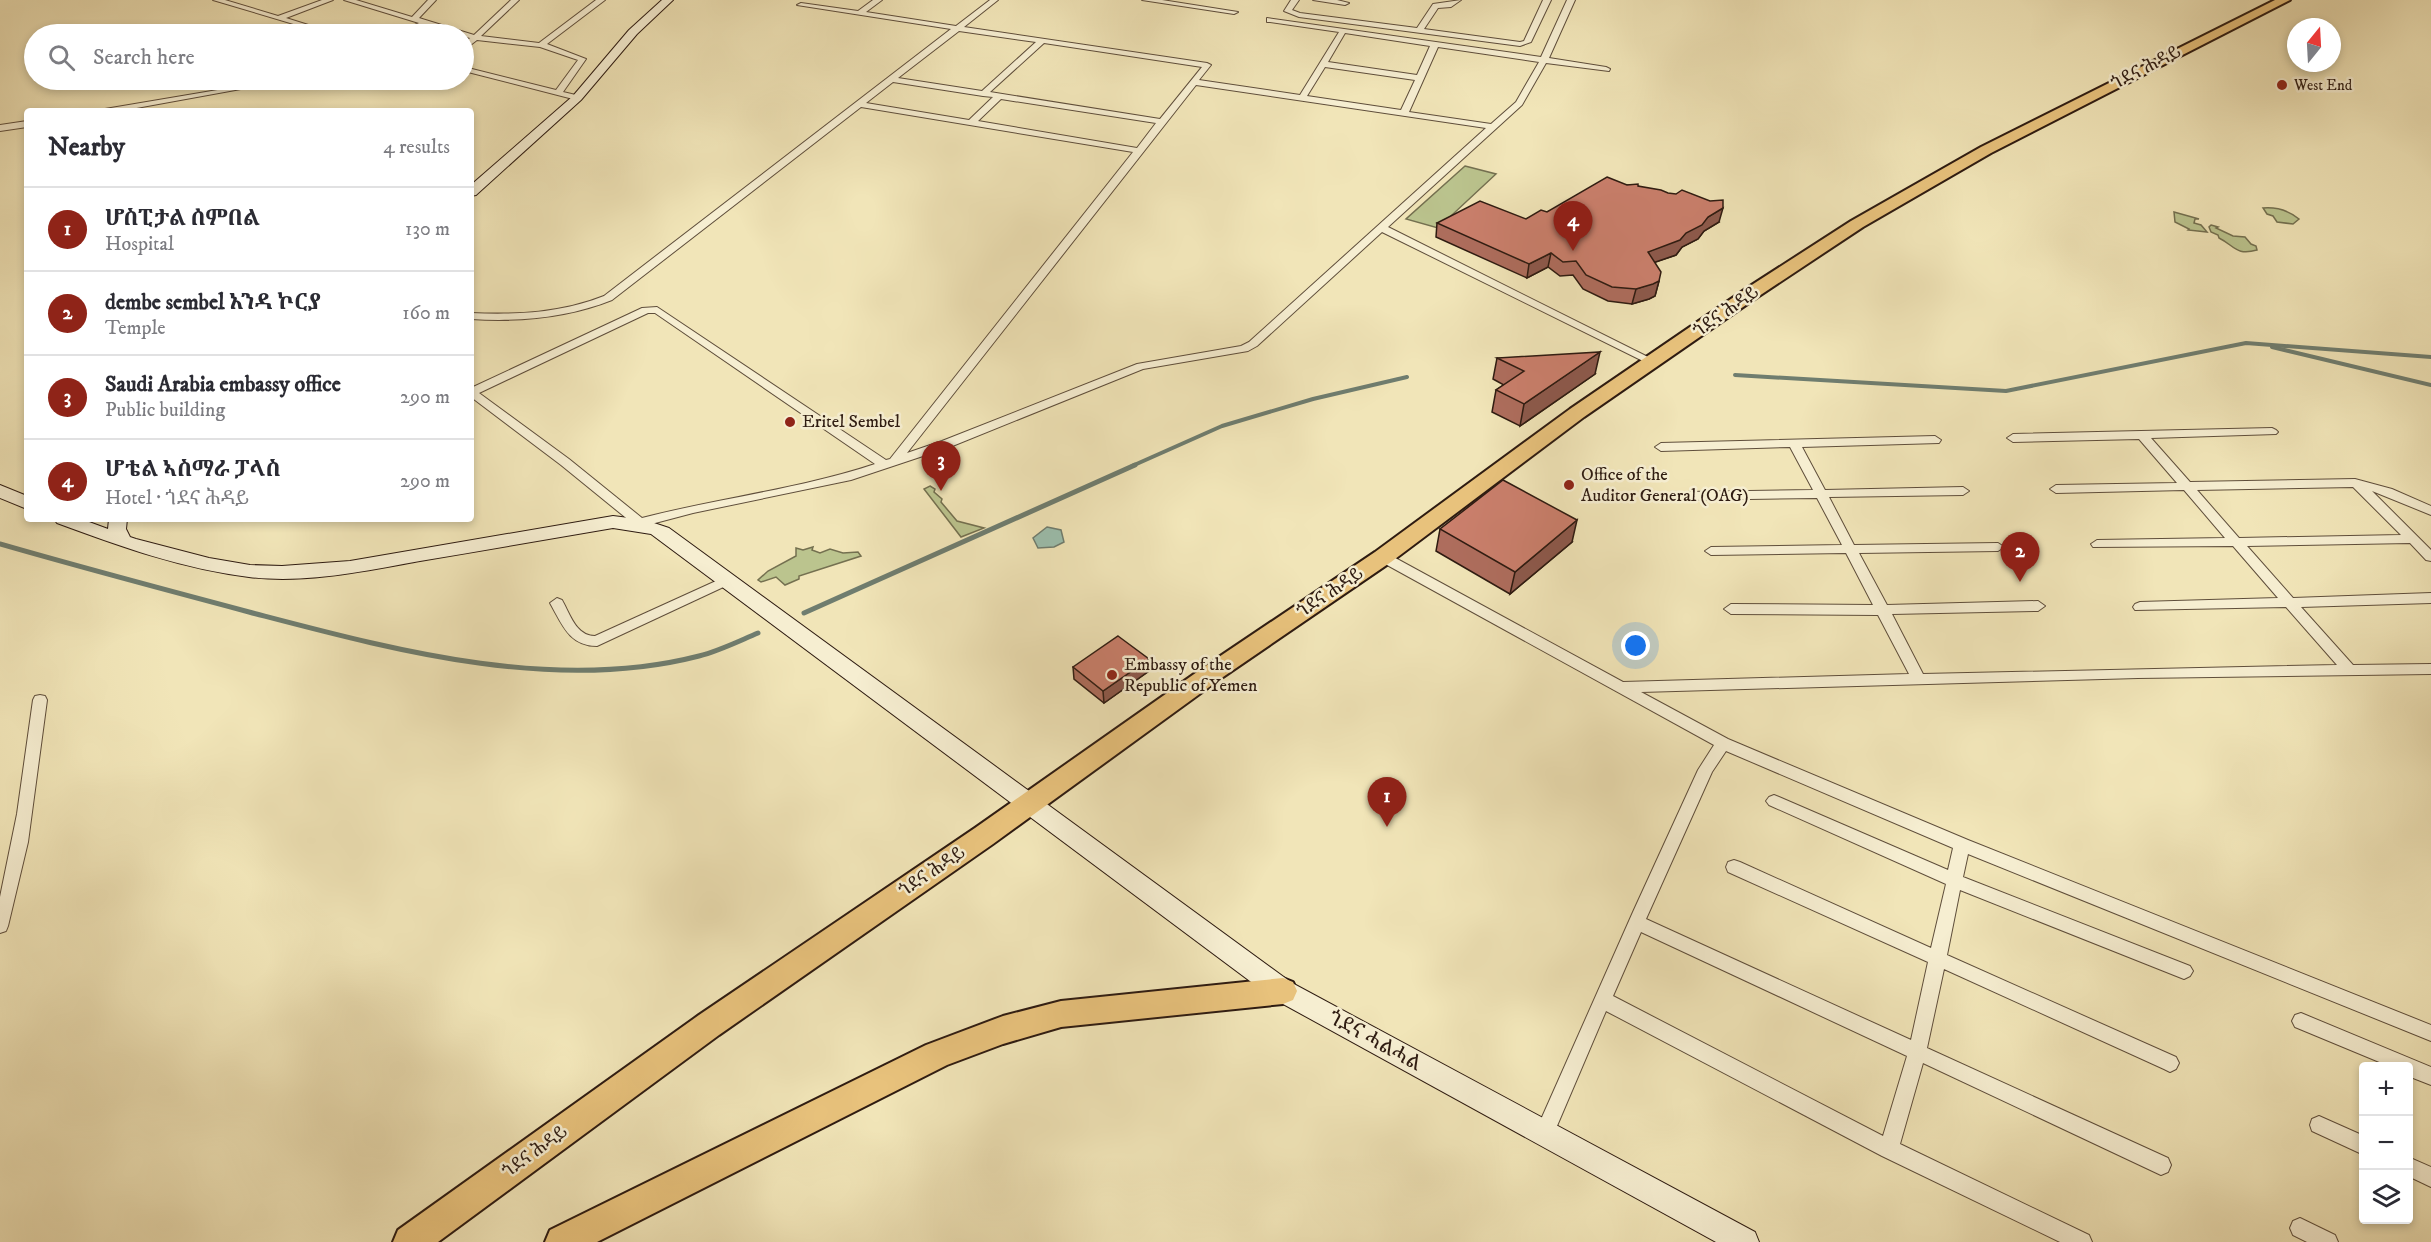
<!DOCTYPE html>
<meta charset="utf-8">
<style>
:root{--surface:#fff;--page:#f2f2f3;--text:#2b2b33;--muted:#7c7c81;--line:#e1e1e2;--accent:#8f2418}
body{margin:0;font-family:"IM FELL DW Pica","Noto Serif Ethiopic",serif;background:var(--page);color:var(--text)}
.controls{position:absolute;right:18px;bottom:18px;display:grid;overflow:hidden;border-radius:6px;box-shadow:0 3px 9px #0003}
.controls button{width:54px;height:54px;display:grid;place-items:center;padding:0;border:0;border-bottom:2px solid var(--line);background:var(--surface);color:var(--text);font:30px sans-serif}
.compass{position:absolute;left:2287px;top:18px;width:54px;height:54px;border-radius:50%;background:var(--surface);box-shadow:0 3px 9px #0003;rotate:18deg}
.you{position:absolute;left:1636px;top:646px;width:21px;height:21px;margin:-15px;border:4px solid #fff;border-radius:50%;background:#1a73e8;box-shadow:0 0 0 9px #1a73e833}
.badge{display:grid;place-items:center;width:39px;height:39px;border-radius:50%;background:var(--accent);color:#fff;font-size:20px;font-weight:700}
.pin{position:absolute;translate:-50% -50px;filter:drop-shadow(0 2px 3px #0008)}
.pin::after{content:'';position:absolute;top:32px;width:21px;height:18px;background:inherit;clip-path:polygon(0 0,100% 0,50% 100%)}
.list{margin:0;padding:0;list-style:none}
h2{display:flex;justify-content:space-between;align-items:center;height:78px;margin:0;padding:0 24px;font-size:26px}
h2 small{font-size:20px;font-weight:400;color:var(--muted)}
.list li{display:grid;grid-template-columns:39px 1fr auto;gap:18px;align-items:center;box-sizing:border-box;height:84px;padding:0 24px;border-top:2px solid var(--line)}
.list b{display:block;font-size:22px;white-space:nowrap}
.list p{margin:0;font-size:20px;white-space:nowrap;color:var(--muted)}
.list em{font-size:20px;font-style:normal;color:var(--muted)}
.icon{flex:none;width:33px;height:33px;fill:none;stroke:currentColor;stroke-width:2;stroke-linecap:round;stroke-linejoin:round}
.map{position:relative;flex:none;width:2431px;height:1242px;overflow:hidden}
.search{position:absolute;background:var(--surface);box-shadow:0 3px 9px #0003;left:24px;top:24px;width:450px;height:66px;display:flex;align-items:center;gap:15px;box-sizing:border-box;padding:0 21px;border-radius:33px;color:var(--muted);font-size:22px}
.panel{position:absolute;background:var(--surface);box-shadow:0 3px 9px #0003;left:24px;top:108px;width:450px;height:414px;border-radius:6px}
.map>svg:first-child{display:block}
.green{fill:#bbc48e;stroke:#747050;stroke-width:1.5}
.water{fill:#9bbfae;stroke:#6f7d6f;stroke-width:1.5}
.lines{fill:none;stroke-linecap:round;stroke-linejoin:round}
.stream-far1{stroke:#6f7d6f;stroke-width:4}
.stream{stroke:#6f7d6f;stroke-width:5}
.street-casing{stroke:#5f4e3b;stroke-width:2}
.secondary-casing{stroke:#2e1b11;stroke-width:2}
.primary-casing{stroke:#2e1b11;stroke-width:4}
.street{fill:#f6eed1;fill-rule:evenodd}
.secondary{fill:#f6eed1;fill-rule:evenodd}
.primary{fill:#e8c27c;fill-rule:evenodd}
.wall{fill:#ae6d5d;stroke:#2e1b11;stroke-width:1.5}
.shaded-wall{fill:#8d594c;stroke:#2e1b11;stroke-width:1.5}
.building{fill:#ca7f6c;stroke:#2e1b11;stroke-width:1.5}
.poi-dot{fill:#8f2418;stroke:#f6eed1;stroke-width:2}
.labels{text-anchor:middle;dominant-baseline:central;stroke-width:5;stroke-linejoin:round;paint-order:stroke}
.far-poi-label{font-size:15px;fill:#2e1b11;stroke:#f6eed1;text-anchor:start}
.street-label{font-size:18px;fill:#2e1b11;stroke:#f6eed1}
.poi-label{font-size:18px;fill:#2e1b11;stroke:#f6eed1;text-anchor:start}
.near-street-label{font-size:21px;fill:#2e1b11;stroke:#f6eed1}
</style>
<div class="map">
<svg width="2431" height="1242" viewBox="0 0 2431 1242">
<rect width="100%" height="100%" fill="#f1e5b8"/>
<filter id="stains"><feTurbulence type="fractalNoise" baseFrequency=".00333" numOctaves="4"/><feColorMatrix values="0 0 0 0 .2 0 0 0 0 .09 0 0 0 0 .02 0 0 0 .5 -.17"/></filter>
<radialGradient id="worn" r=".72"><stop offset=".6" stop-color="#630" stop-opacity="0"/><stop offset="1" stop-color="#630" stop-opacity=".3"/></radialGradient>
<g class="green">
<path d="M1465 166 1496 174 1438 228 1406 219Z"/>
<path d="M2263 208C2275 207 2288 210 2299 219L2293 224 2277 222 2273 216 2267 214Z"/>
<path d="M2174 212 2199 219H2195L2194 223 2201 225 2207 232 2188 230 2189 229 2175 222Z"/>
<path d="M2211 225 2218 227 2216 228 2233 236 2245 237 2251 244 2256 246 2257 250C2236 256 2235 246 2219 238L2218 235 2211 232 2209 227Z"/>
<path d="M930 486 935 489 934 492 942 499 941 502 957 521 984 528 961 537 924 489Z"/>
<path d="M813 547 812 550 820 553 830 549 843 553 858 552 861 556 799 576V579L785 585 776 577 761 582 758 580 768 571 796 556V548L803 550Z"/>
</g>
<path class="water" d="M1047 527 1061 530 1064 542 1054 547 1038 548 1033 538Z"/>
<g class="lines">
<g class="stream-far1">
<path d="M2272 347 2431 385"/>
<path d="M1735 375 2006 391 2246 343 2431 357"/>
<path d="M1132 466 1222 426 1313 399 1407 377"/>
</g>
<g class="stream">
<path d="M0 544C83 568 166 590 249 612 391 649 552 694 699 656 719 651 739 641 758 633"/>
<path d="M804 613 1135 465"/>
</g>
<g class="street-casing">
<g id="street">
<path d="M213 0H225L278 16 322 0H333L286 18 337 34H327Z"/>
<path d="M344 0H356L412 17 428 0H436L419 18 474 35 511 0H519L481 36 539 43 596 0H605L547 44 586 59 563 92 580 96V100H577L464 71V67L556 90 578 60 540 47 477 40 464 50V44L470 38C461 36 433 24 424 26 414 29 407 34 396 34L419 23Z"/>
<path d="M873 0H882L866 12 956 26 990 0H998L964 27 1207 63 1211 65 1199 80 1300 95 1339 32 1270 22H1267V18L1541 57 1567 0H1575L1549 58 1606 67 1610 69 1609 71 1546 63 1522 105 1388 227 1658 362 1653 365 1649 364 1382 232 1257 346 1248 351 1143 369 950 447 851 480 693 513 640 527 636 526 561 465 471 397V388L642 308 657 307 886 460 890 459 1133 152 861 107 612 300C567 318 519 322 471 319V313C516 315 562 313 604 296L951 29 797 5 801 3 858 11ZM959 31 1036 42 982 91 898 78ZM1345 33 1430 46 1417 75 1328 62ZM1044 43 1202 67 1160 119 990 92ZM1438 47 1539 62 1516 102 1491 124 1409 112ZM1325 67 1415 80 1401 110 1307 96ZM893 82 983 96 993 97 969 120 866 103ZM1196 85 1486 128 1249 342 1241 346 1137 364 942 441 907 453ZM1001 99 1156 123 1137 148 978 121ZM648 313H655L875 464C800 489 719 498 642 518L569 459 479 393Z"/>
<path d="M1142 0H1162L1238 12 1234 14Z"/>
<path d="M1291 0H1299L1292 10 1300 13 1417 28 1433 4 1461 0 1451 7 1438 8 1424 29 1520 42 1524 41 1543 0H1551L1531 42 1520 46 1299 17 1284 11Z"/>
<path d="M1313 0H1337L1349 3 1345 5Z"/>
<path d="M276 80H291L120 111H101L105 109Z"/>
<path d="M27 121V127L0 131V125Z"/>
<path d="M2272 428 2276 430 2278 432 2276 434 2151 438 2190 482 2355 479 2392 489 2431 506V515L2372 491 2431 550V561L2426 560 2410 543 2247 546 2293 598 2431 593V603L2301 607 2353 665 2431 664V674L2138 678 1641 692 1728 739 1968 840 2431 1025V1041L1968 854 1963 877 2190 966 2193 971 2190 976 2184 979 1960 890 1947 955 2176 1057 2179 1063 2176 1069 2170 1072 2164 1069 1944 969 1927 1048 2168 1158 2171 1165 2168 1172 2161 1175 1923 1063 1900 1144 2089 1235 2092 1242H2060L1882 1156 1606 1011 1551 1140 1544 1142 1537 1140 1535 1133 1633 912 1698 770 1714 745 1378 560 1377 557 1378 554H1388L1623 682 1909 674 1878 615 1731 614 1724 609 1731 604 1873 605 1846 553 1711 555 1705 551 1711 547 1842 545 1817 498 1686 500 1680 496 1686 492 1813 490 1790 447 1661 451 1655 447 1661 443 1935 436 1941 440 1939 443 1802 447 1825 490 1963 487 1969 491 1963 495 1829 497 1854 545 1998 543 2004 547 1998 551 1859 553 1887 605 2038 601 2045 606 2038 611 1892 614 1923 674 2337 665 2286 607 2135 610 2133 607 2135 604 2140 602 2278 598 2233 546 2093 547 2091 544 2097 540 2225 538 2184 490 2056 493 2050 489 2056 485 2177 483 2139 439 2013 442 2007 438 2013 434ZM2353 487 2401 535 2239 538 2197 490ZM1726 751 1953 848 1948 870 1779 797 1774 795 1769 797 1766 801 1769 805 1946 884 1931 948 1740 862 1734 860 1728 862 1726 867 1728 872 1928 962 1911 1040 1646 919 1712 772ZM1641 932 1907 1056 1883 1136 1613 996Z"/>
<path d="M727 576 734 580 732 583 597 646C569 646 562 624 550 603L557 598 562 600C570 614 576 636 595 636Z"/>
<path d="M40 695 45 696 47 700 28 842 8 926 6 931 0 933V897L17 814 33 700 35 696Z"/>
<path d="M2301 1013 2431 1067V1085L2408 1076V1066H2389L2295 1027 2292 1021 2295 1015Z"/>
<path d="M2319 1116 2364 1136V1155L2312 1131 2310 1125 2312 1119Z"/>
<path d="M2408 1157 2431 1167V1187L2408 1176Z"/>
<path d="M2300 1218 2335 1235 2338 1242H2307L2293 1235 2290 1228 2293 1221Z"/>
</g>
</g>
<g class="secondary-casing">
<g id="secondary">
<path d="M662 0H673L637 34 581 100 476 195 471 196V185L573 96 629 30Z"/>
<path d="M0 485 27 496V509L0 498Z"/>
<path d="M613 516 645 520 669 528 1292 983 1755 1232 1759 1242H1716L1274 999 651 534 613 528C549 539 485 550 420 561 365 571 305 584 249 577 183 569 119 546 57 523L54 519H81L108 529 109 519H127L126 529 130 537 136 539 209 558 250 565 282 566 350 561Z"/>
</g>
</g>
<g class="primary-casing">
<g id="primary">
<path d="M2275 0H2290L1991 153 1863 227 1759 296 1584 417 1391 562 1223 677 993 844 719 1035 438 1242H393L398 1230 699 1015 975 828 1207 665 1375 552 1570 409 1747 288 1851 221 1981 147Z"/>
<path d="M1283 978 1293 982 1297 991 1293 1000 1283 1004 1061 1027 1003 1044 947 1065 597 1242H545L550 1230 926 1045 1003 1016 1061 1001Z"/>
</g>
</g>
<use href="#street" class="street"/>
<use href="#secondary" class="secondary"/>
<use href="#primary" class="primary"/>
</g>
<g class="wall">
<path d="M1627 185 1638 186 1719 222 1704 231 1698 239 1682 247 1676 255 1655 262 1659 281 1655 296 1649 299 1632 304 1608 301 1583 289 1573 275 1560 276 1548 267 1527 278 1436 237 1437 223 1526 219Z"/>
<path d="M1497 358 1595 374 1520 426 1492 412 1496 390 1504 385 1493 379Z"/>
<path d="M1440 529 1572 542 1510 594 1436 551Z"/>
<path d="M1073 667 1149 671 1104 703 1074 679Z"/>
</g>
<g class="shaded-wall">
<path d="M1723 208 1719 222 1704 231 1698 239 1682 247 1676 255 1644 266 1648 252Z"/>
<path d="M1551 253 1548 267 1527 278 1529 264Z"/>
<path d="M1659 281 1655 296 1649 299 1632 304 1636 289Z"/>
<path d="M1600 352 1595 374 1520 426 1524 404Z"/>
<path d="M1577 520 1572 542 1510 594 1515 572Z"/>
<path d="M1149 659V671L1104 703 1103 691Z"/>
</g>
<g class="building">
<path d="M1607 177 1627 185 1638 184V186L1661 190 1668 193 1676 194 1682 190 1710 201 1723 200V208L1708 217 1702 225 1686 233 1680 240 1648 252 1661 272 1659 281 1653 284 1636 289 1612 287 1586 275 1576 261 1563 262 1551 253 1529 264 1437 223 1480 201 1526 219 1541 210 1547 212Z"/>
<path d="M1600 352 1524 404 1496 390 1524 371 1497 358Z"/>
<path d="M1503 480 1577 520 1515 572 1440 529Z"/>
<path d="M1118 636 1149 659 1103 691 1073 667Z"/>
</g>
<g class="poi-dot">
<circle cx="2282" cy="85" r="6"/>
<circle cx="790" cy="422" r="6"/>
<circle cx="1569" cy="485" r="6"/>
<circle cx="1112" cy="675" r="6"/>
</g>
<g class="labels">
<g class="far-poi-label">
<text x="2294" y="85">West End</text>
</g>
<g class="street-label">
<text transform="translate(2146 68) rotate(-27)">ጎደና ሕዳይ</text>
<text transform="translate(1726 312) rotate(-35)">ጎደና ሕዳይ</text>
<text transform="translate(1330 593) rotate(-34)">ጎደና ሕዳይ</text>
<text transform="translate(932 872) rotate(-34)">ጎደና ሕዳይ</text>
<text transform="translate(535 1152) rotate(-36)">ጎደና ሕዳይ</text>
</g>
<g class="poi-label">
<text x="802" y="422">Eritel Sembel</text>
<text x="1581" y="475">Office of the<tspan x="1581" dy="21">Auditor General (OAG)</tspan></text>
<text x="1124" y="665">Embassy of the<tspan x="1124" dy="21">Republic of Yemen</tspan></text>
</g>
<g class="near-street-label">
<text transform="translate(1375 1041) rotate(29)">ጎደና ሓልሓል</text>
</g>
</g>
<rect width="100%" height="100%" filter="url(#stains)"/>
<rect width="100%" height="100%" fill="url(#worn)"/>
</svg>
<div class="controls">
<button>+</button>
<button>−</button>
<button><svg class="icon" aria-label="layers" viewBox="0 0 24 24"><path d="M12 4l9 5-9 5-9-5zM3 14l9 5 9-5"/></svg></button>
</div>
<svg class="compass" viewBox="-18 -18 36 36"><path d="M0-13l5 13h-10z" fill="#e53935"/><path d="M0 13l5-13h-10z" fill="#7c7c81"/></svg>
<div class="you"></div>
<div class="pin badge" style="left:1387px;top:827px">1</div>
<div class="pin badge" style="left:2020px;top:582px">2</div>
<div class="pin badge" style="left:941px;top:491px">3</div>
<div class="pin badge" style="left:1573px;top:251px">4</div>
<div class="search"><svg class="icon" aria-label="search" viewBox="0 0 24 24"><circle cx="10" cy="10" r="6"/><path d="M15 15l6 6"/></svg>Search here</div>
<section class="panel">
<h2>Nearby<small>4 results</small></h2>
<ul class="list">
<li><span class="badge">1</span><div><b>ሆስፒታል ሰምበል</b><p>Hospital</p></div><em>130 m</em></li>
<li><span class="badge">2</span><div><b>dembe sembel አንዳ ኮርያ</b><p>Temple</p></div><em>160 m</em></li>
<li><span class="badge">3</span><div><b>Saudi Arabia embassy office</b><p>Public building</p></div><em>290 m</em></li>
<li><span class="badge">4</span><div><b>ሆቴል ኣስማራ ፓላስ</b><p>Hotel · ጎደና ሕዳይ</p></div><em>290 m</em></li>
</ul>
</section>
</div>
